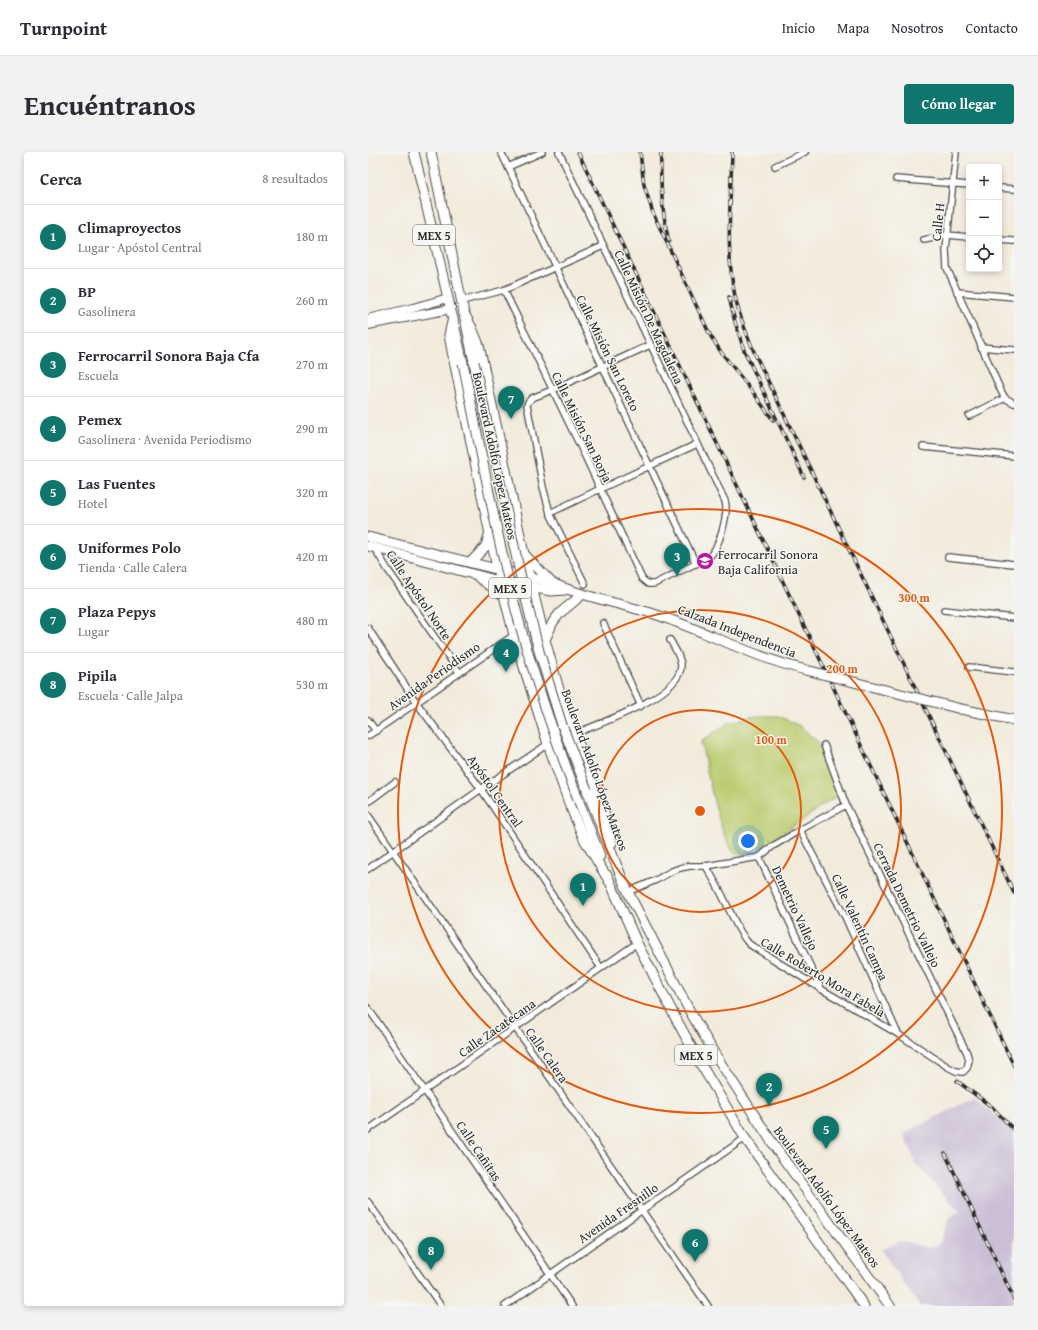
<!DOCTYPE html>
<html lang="es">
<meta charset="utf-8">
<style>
:root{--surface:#fff;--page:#f2f2f3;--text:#2b2b33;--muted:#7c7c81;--line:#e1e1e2;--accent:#0f766e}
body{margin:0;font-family:"Gentium Book Plus",serif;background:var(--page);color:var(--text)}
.controls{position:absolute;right:12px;top:12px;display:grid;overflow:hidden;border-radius:4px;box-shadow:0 2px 6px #0003}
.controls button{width:36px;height:36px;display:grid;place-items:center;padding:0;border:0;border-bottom:1px solid var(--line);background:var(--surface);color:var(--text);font:20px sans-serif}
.you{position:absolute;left:380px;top:689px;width:14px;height:14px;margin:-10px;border:3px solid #fff;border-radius:50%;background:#1a73e8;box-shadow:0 0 0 6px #1a73e833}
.badge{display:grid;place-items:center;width:26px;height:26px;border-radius:50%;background:var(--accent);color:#fff;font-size:13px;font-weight:700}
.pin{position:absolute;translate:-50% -33px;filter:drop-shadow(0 1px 2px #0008)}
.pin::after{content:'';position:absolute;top:21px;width:14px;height:12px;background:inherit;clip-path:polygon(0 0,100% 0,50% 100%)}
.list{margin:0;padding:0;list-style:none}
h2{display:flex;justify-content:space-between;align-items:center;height:52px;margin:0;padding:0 16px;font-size:17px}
h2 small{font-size:13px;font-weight:400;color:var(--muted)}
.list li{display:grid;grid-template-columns:26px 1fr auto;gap:12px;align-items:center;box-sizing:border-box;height:64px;padding:0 16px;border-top:1px solid var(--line)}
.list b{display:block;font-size:15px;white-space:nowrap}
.list p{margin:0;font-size:13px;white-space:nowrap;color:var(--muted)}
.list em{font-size:13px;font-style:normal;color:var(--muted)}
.icon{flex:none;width:22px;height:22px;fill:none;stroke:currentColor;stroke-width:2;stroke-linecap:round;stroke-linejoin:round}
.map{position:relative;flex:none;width:646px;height:1154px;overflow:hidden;border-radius:4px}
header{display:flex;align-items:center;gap:24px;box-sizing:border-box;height:56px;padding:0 20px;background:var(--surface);border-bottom:1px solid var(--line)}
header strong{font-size:19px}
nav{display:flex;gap:22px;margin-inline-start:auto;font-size:14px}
.intro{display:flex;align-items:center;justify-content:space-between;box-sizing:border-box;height:96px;padding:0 24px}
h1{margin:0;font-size:28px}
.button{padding:10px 18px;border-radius:4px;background:var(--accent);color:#fff;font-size:14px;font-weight:700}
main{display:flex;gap:24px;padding:0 24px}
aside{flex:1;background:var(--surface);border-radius:4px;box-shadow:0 2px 6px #0003}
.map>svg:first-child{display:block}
.industrial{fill:#cbbfd5}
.green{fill:#bbcc6f;stroke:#737c4d}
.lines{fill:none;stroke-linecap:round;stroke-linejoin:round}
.minor-casing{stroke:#494845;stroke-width:8}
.secondary-casing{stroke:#494845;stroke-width:10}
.primary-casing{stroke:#494845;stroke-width:11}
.minor{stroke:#fff;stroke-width:5.5}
.secondary{stroke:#fff;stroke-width:8}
.primary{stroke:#fff;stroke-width:9}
.rail-casing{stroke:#2b2b2b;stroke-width:3.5}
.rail{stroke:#f6f6f2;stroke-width:2;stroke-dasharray:6;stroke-linecap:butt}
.primary-bridge-casing{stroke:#494845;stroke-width:11;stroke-linecap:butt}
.primary-bridge{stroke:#fff;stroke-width:9}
.ring{fill:none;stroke:#e8590c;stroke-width:2}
.labels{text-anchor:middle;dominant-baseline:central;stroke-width:3;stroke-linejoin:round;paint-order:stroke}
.shield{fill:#f6f6f2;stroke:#686867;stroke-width:1}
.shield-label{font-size:12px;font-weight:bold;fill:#2b2b2b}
.street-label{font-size:13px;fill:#2b2b2b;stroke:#f6f6f2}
.poi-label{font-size:13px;fill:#2b2b2b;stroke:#f6f6f2;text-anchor:start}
.centre{fill:#e8590c;stroke:#f6f6f2;stroke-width:2}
.ring-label{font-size:12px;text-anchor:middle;font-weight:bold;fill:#e8590c;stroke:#f6f6f2;stroke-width:3;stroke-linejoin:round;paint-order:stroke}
</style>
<header>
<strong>Turnpoint</strong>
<nav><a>Inicio</a><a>Mapa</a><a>Nosotros</a><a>Contacto</a></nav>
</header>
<div class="intro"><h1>Encuéntranos</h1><a class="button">Cómo llegar</a></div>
<main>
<aside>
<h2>Cerca<small>8 resultados</small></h2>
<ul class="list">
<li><span class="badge">1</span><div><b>Climaproyectos</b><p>Lugar · Apóstol Central</p></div><em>180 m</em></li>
<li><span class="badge">2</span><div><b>BP</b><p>Gasolinera</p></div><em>260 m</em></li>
<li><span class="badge">3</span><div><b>Ferrocarril Sonora Baja Cfa</b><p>Escuela</p></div><em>270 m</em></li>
<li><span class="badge">4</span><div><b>Pemex</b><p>Gasolinera · Avenida Periodismo</p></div><em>290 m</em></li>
<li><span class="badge">5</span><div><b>Las Fuentes</b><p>Hotel</p></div><em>320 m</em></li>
<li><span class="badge">6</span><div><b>Uniformes Polo</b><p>Tienda · Calle Calera</p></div><em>420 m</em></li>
<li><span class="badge">7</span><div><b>Plaza Pepys</b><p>Lugar</p></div><em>480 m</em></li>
<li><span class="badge">8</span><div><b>Pipila</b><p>Escuela · Calle Jalpa</p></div><em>530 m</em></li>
</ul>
</aside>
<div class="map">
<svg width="646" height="1154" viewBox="0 0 646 1154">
<rect width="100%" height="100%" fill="#f6f6f2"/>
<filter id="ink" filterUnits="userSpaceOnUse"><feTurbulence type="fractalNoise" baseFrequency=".025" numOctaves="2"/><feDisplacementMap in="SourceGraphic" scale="8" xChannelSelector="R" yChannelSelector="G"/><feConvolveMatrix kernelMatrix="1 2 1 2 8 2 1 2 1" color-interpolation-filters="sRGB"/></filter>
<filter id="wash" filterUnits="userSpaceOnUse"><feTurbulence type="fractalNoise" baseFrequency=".012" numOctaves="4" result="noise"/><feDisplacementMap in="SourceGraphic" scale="16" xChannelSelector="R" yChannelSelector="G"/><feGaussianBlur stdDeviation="0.9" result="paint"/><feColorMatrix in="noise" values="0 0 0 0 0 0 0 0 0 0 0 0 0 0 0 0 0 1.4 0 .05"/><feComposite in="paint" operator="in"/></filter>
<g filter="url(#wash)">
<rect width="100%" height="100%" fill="#f2ebdb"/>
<path class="industrial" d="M606 945 646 980V1154H551L513 1098 532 1089 562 1096 572 1091 581 1066 592 1060 545 1009 547 1008 536 982Z"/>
<path class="green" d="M385 564H410L432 574 453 593 472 642 401 691 376 703C374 703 369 702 367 701 351 688 338 612 333 590L360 571Z"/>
</g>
<g filter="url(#ink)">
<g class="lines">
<g class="minor-casing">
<g id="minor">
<path d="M133 0 328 412"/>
<path d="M588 0 578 98 579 116 633 239 637 246 646 251"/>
<path d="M407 14 437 0"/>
<path d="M140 15 174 0"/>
<path d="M528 27 601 33"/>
<path d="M631 36 646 37"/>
<path d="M556 88 579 83 601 85"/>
<path d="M631 88 646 89"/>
<path d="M136 138 217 304 274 427 280 432H286L341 405C351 396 361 362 357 349L191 0"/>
<path d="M589 140 646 145"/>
<path d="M94 149 136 138 235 94"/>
<path d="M613 195 646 198"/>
<path d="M601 264 637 246"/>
<path d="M555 295 646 304"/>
<path d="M182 361 232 337 329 292"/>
<path d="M7 397 20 418 91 520"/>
<path d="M580 405 646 412"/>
<path d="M217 432 182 361 175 335 159 253 160 250 164 246 184 238 282 193"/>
<path d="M576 458 646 466"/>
<path d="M235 471 273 554"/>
<path d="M0 476 48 550 113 637 233 816"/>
<path d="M601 515 646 520"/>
<path d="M0 568 8 579"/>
<path d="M206 582C230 572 314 544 313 513 312 504 306 495 302 488"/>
<path d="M0 584 146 483"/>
<path d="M0 650 27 630"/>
<path d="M0 663 340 1154"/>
<path d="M432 678 478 767 530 882"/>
<path d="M338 714C345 726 352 738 358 751 365 765 370 780 381 792L453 837 530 882 580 915 588 919 595 920 599 916 601 908 599 901 478 653 456 593"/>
<path d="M0 717 113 637 180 592"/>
<path d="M260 740 288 728 304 719 312 716 322 714H338L391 705"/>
<path d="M453 837 391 705 405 694 432 678 478 653"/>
<path d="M0 856 204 1154"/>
<path d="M0 978 269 791"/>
<path d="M0 1050 73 1154"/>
<path d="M137 1154 377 986"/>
</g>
</g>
<g class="secondary-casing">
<g id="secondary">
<path d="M0 167 45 156 80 146"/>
<path d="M0 173 83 157"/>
</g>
</g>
<g class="primary-casing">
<g id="primary">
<path d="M46 0 95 211"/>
<path d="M63 0 106 210"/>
<path d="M96 161 104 176 111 193 156 402 177 488 192 541 236 661 244 691"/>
<path d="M85 166 81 183 84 199 129 416 146 483 180 592 201 651 216 687 241 729"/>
<path d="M0 385 184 431C220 447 258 452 295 465 343 482 388 506 438 518"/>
<path d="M0 394 131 429 183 439 197 438"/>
<path d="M157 403 183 430"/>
<path d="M103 410 118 394 121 383"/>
<path d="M111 426 135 443"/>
<path d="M177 488 185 470 192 461 215 442"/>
<path d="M593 557 646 568"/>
<path d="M219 638 248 712 260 740 320 856 348 904 409 998 522 1154"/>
<path d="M213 655 232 704"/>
<path d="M239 723 269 791 307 865 335 916 377 986 496 1154"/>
</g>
</g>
<use href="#minor" class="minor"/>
<use href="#secondary" class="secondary"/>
<use href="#primary" class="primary"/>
<g class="rail-casing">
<g id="rail">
<path d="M210 0 646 914"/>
<path d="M272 0 276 33 285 61 342 183 353 200 387 243 405 268"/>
<path d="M293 0C292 30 294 61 301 90"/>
<path d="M364 0C363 45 357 100 367 144 371 164 379 183 387 202L646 741"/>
<path d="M361 145 367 170 376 198 436 325"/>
<path d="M589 929 624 955 646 978"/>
<path d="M577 1001 646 1147"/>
</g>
</g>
<use href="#rail" class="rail"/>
<g class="primary-bridge-casing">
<g id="primary-bridge">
<path d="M106 210 155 435 171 499 194 573 219 638"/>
<path d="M95 211C110 284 123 358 141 430 159 507 185 581 213 655"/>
<path d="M438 518 593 557"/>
</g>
</g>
<use href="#primary-bridge" class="primary-bridge"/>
</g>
</g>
<g class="ring">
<circle cx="332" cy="659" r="101"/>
<circle cx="332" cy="659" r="201"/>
<circle cx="332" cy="659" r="302"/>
</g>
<defs>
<g id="school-disc" transform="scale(0.9)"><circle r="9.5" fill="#b5179e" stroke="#f6f6f2"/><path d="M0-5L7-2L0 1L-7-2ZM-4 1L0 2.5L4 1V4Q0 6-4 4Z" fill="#fff"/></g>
</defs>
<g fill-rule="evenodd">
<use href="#school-disc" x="337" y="409"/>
</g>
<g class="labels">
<g class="shield">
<rect x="45" y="73" width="42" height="20" rx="3"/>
<rect x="121" y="426" width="42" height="20" rx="3"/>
<rect x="307" y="893" width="42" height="20" rx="3"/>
</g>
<g class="shield-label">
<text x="66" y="83">MEX 5</text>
<text x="142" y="436">MEX 5</text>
<text x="328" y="903">MEX 5</text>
</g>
<g class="street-label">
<text transform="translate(570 70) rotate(-84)">Calle H</text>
<text transform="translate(281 165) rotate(65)">Calle Misión De Magdalena</text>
<text transform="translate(240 201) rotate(64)">Calle Misión San Loreto</text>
<text transform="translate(214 275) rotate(64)">Calle Misión San Borja</text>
<text transform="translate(127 304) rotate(78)">Boulevard Adolfo López Mateos</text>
<text transform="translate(51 443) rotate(56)">Calle Apóstol Norte</text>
<text transform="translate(369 479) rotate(21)">Calzada Independencia</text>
<text transform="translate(66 524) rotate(-35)">Avenida Periodismo</text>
<text transform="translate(227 618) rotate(70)">Boulevard Adolfo López Mateos</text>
<text transform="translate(127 639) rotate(55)">Apóstol Central</text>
<text transform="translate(539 753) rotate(64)">Cerrada Demetrio Vallejo</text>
<text transform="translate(427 756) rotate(65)">Demetrio Vallejo</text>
<text transform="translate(492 775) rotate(65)">Calle Valentín Campa</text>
<text transform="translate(455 825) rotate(31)">Calle Roberto Mora Fabela</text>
<text transform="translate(129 876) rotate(-35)">Calle Zacatecana</text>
<text transform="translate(179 903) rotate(55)">Calle Calera</text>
<text transform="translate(111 999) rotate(56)">Calle Cañitas</text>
<text transform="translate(459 1045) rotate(54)">Boulevard Adolfo López Mateos</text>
<text transform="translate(250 1061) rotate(-35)">Avenida Fresnillo</text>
</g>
<g class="poi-label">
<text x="350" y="402">Ferrocarril Sonora<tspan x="350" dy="15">Baja California</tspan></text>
</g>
</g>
<circle cx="332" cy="659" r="6" class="centre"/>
<g class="ring-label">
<text x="546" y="450">300 m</text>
<text x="474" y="521">200 m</text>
<text x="403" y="592">100 m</text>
</g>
</svg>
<div class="controls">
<button>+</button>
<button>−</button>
<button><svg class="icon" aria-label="locate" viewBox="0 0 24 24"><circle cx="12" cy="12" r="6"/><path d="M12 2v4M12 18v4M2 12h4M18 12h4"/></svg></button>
</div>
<div class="you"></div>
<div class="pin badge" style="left:215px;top:754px">1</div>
<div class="pin badge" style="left:401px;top:954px">2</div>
<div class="pin badge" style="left:309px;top:424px">3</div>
<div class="pin badge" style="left:138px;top:520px">4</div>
<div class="pin badge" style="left:458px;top:997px">5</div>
<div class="pin badge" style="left:327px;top:1110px">6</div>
<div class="pin badge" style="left:143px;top:267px">7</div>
<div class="pin badge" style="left:63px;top:1118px">8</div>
</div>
</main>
